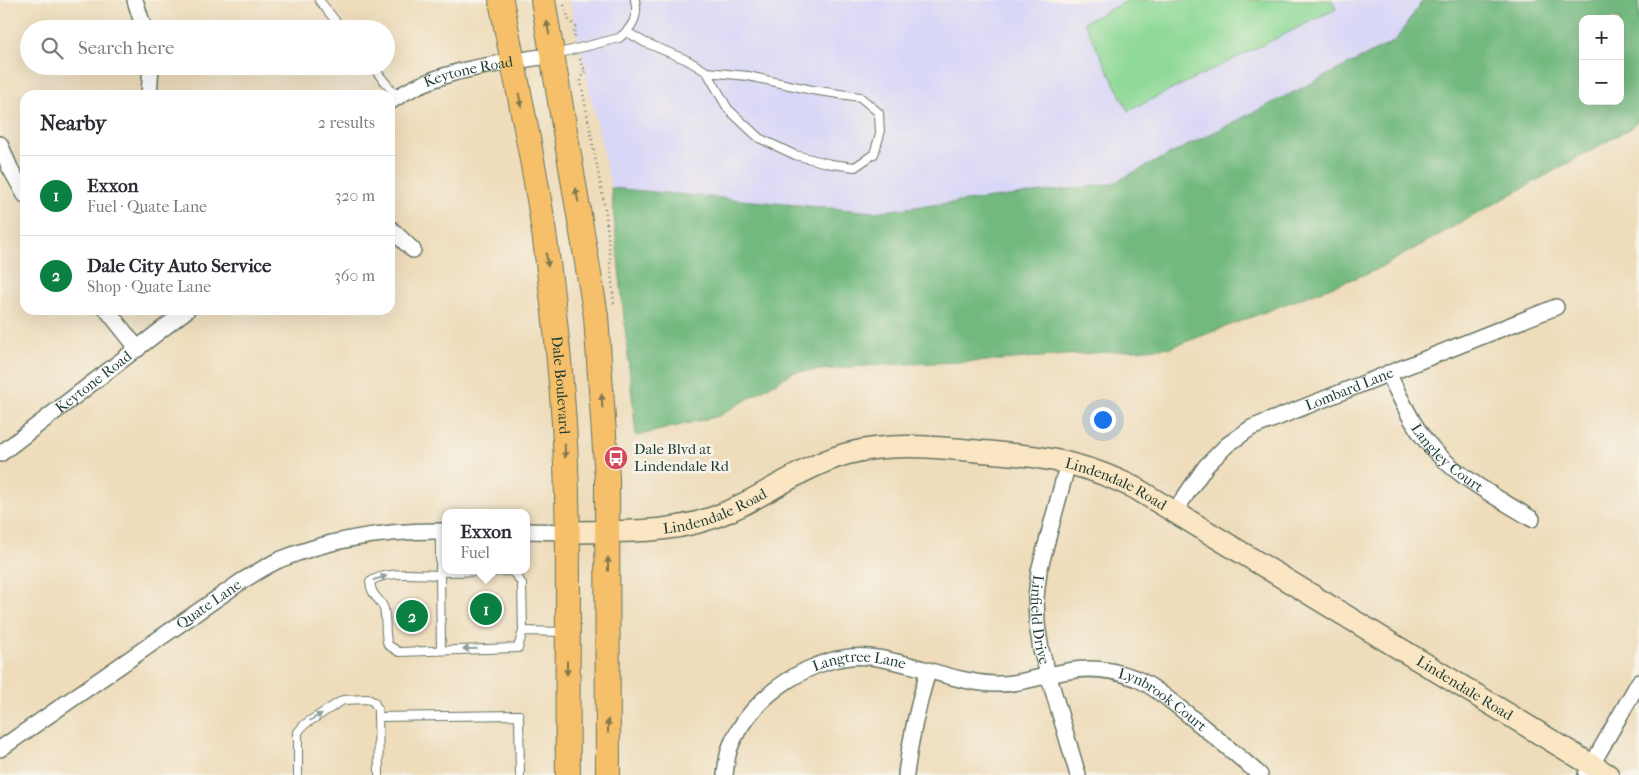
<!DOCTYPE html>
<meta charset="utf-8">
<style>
:root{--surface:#fff;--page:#f7f7f7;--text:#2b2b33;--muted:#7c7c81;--line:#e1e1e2;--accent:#0b8043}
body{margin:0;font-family:"IM FELL French Canon",serif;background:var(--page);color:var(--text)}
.controls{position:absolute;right:15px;top:15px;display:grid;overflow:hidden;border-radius:10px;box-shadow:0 5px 20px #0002}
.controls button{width:45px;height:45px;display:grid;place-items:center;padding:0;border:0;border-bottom:1px solid var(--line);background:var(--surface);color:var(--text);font:25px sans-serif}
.you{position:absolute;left:1102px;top:419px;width:18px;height:18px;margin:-12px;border:4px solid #fff;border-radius:50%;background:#1a73e8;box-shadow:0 0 0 8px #1a73e833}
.badge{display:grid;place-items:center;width:32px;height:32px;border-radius:50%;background:var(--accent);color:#fff;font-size:16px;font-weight:700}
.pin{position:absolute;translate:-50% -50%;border:2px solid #fff;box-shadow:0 1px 5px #0006}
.popup{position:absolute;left:442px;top:509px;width:88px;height:65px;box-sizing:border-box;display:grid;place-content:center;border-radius:10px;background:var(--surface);filter:drop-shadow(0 1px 4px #0005);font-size:16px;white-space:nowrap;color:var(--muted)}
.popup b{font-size:19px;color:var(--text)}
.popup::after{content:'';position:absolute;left:50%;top:100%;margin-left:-10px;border:10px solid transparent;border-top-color:var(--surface)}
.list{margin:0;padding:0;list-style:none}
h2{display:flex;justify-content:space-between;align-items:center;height:65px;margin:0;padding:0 20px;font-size:21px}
h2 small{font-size:16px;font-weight:400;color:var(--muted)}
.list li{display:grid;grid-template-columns:32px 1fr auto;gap:15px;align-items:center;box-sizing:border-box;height:80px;padding:0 20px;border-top:1px solid var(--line)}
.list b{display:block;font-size:19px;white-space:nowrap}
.list p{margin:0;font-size:16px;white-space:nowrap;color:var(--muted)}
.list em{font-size:16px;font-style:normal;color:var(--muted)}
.icon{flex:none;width:28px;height:28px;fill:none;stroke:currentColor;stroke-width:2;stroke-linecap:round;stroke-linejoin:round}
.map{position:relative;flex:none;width:1639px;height:775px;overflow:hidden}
.search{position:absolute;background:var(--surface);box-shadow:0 5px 20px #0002;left:20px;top:20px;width:375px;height:55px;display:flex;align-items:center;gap:12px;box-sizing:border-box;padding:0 18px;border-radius:28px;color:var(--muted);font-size:19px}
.panel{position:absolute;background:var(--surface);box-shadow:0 5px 20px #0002;left:20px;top:90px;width:375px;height:225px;border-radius:15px}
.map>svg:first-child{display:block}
.built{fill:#d9d7f7}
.green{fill:#8ed996;stroke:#568b65}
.forest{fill:#72b97f;stroke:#487b5a;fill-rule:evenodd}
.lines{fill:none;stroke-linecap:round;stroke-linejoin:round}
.lane-casing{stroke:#677563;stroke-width:10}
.street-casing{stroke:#677563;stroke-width:18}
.secondary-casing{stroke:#677563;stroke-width:24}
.primary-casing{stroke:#677563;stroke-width:26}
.path{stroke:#677563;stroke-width:2.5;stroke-dasharray:1 4;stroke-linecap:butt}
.lane{stroke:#fff;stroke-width:8}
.street{stroke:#fff;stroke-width:15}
.secondary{stroke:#fbe6c4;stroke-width:21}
.primary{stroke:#f6c06b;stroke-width:24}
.oneway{fill:#80784d}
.oneway2{fill:#8f9e9a}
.labels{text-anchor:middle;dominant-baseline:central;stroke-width:5;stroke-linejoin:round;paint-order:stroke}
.street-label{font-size:15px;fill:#1f3d34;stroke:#f7f3e8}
.poi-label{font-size:15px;fill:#1f3d34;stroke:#f7f3e8;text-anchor:start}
</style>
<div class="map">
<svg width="1639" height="775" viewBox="0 0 1639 775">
<rect width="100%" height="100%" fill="#f7f3e8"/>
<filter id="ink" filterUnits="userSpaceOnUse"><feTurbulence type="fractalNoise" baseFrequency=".02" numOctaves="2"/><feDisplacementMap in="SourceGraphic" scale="10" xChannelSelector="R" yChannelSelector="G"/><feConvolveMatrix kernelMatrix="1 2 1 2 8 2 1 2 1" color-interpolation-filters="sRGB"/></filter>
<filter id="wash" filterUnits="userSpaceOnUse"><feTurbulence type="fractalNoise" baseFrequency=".0096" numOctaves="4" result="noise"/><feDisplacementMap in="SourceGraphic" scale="20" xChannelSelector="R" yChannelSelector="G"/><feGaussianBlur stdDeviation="1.12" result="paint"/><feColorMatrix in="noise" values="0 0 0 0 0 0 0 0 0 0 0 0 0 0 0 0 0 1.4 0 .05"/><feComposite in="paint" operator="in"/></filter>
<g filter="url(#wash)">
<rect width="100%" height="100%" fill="#eedcba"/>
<path class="built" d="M570 0H1423L1395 41 1111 184 873 212 611 188Z"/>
<path class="green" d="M1129 0H1332L1336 9 1128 111 1084 22Z"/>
<path class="forest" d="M1423 0H1639V120L1629 129 1376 270 1172 347 986 361 879 365 793 372 719 416 636 436 611 188 873 212 1111 184 1395 41ZM1583 19H1620V101H1583Z"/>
</g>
<g filter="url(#ink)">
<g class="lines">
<g class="lane-casing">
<g id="lane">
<path d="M319 0 342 29"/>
<path d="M627 32 644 42 687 60 707 72 728 109 759 138 795 155 831 164 855 167 874 154 880 134 879 113 860 97 812 90 748 76 707 72"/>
<path d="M556 54 619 38C632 28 639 17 635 0"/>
<path d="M372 66 397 97"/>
<path d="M440 531V575"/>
<path d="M440 572 511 571 517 576 522 584 523 631"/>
<path d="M441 650 440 575C422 575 384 570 370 582 372 599 381 598 384 609 387 621 384 633 388 645L399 652 518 648 523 631 566 632"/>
<path d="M378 717 519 715 520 775"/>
<path d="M298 775V732L305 724 343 700 368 699 374 702 378 710 379 775"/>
</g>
</g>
<g class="street-casing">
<g id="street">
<path d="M135 0 144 29"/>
<path d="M149 95 151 66"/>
<path id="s1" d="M390 102C437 68 497 65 553 55"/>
<path d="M0 144 10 168 25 195"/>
<path d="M390 228 413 250"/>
<path d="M107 310 138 349"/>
<path id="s2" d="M1388 373C1400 396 1410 421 1426 441 1453 475 1495 496 1532 519"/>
<path id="s3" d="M0 454 187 310"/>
<path id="s4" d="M1068 463 1039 571 1036 597 1037 624 1041 650 1078 775"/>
<path id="s5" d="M1174 512 1206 466 1227 445 1251 428 1556 307"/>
<path d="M526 531 567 532"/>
<path id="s6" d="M0 749 242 581C254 574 266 566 279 560 332 538 388 530 446 531"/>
<path id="s7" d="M725 775C726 766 727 754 731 745 751 696 815 652 869 657 912 661 951 682 994 684 1019 685 1044 675 1068 671 1090 667 1114 670 1135 678 1154 686 1169 700 1185 712 1210 733 1235 753 1260 775"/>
<path d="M906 775C910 739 918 705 928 671"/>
<path d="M1586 775 1639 682"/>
</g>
</g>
<g class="secondary-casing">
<g id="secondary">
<path id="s8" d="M567 532C622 531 676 535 727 512 768 494 802 467 846 454 892 441 942 448 989 452 1019 455 1049 457 1078 466 1098 471 1116 479 1135 488L1608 775"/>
</g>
</g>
<g class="primary-casing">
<g id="primary">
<path id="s9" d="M501 0C514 71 530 141 541 212 550 273 557 334 562 395 572 521 566 648 568 775"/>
<path d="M543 0 596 316 607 479 608 775"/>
</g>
</g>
<g class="path">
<path d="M564 5 569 20 576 27"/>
<path d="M574 31 575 39"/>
<path d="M580 59 582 67 586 70 581 77V82L606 214 614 304"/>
</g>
<use href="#lane" class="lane"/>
<use href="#street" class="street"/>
<use href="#secondary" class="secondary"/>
<use href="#primary" class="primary"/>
</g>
<defs><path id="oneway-solid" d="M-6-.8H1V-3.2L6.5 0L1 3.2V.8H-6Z" transform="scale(1.25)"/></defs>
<g class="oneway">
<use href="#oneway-solid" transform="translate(548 28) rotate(-100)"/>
<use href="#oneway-solid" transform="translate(520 100) rotate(79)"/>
<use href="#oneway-solid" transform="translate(577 195) rotate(-100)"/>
<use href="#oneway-solid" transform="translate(547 260) rotate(82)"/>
<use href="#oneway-solid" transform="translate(602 401) rotate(-93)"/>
<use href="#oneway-solid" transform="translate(565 451) rotate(88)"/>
<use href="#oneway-solid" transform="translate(608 564) rotate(-90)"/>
<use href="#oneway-solid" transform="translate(567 668) rotate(90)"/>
<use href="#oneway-solid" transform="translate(608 726) rotate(-90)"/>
</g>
<g class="oneway2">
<use href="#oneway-solid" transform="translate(380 578) rotate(-17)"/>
<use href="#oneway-solid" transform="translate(470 649) rotate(178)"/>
<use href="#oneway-solid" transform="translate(316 717) rotate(-31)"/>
</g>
</g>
<defs>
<g id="bus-disc" transform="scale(1.25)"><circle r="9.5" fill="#d1495b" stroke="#f7f3e8"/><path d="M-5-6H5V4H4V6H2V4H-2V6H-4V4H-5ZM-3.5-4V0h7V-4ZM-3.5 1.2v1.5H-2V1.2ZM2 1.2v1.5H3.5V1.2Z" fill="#fff"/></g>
</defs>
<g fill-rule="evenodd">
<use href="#bus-disc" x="616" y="458"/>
</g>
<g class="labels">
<g class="street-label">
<text stroke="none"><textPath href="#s1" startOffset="85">Keytone Road</textPath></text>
<text stroke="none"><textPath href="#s3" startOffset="118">Keytone Road</textPath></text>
<text stroke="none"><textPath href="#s9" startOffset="390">Dale Boulevard</textPath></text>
<text stroke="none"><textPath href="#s5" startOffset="221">Lombard Lane</textPath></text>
<text stroke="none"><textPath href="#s2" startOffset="105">Langley Court</textPath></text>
<text stroke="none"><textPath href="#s8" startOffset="571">Lindendale Road</textPath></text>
<text stroke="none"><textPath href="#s8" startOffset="151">Lindendale Road</textPath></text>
<text stroke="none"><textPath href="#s6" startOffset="254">Quate Lane</textPath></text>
<text stroke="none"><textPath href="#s4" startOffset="161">Linfield Drive</textPath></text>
<text stroke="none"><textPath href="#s7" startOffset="194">Langtree Lane</textPath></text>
<text stroke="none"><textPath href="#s8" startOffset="976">Lindendale Road</textPath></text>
<text stroke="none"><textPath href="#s7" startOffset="510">Lynbrook Court</textPath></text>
</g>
<g class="poi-label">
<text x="634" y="449">Dale Blvd at<tspan x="634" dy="17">Lindendale Rd</tspan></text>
</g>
</g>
</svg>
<div class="controls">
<button>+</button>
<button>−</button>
</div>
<div class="you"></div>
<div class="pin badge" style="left:486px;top:609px">1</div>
<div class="popup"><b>Exxon</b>Fuel</div>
<div class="pin badge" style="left:412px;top:616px">2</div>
<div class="search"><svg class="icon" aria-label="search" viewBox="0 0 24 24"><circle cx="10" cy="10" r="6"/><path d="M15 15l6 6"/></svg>Search here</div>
<section class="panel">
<h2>Nearby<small>2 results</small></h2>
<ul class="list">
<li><span class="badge">1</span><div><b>Exxon</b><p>Fuel · Quate Lane</p></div><em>320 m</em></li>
<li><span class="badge">2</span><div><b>Dale City Auto Service</b><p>Shop · Quate Lane</p></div><em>360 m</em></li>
</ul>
</section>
</div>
